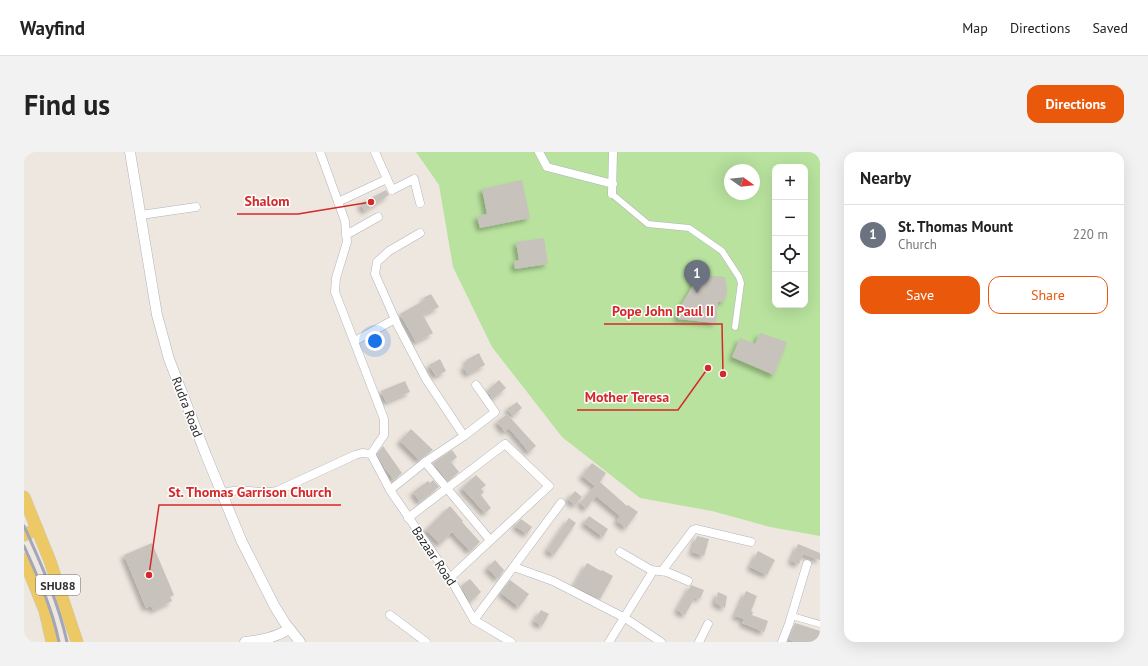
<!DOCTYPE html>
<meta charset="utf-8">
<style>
:root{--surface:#fff;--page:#f2f2f2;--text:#222;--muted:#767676;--line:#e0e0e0;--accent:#ea580c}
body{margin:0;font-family:"PT Sans",sans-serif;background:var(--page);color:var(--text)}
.controls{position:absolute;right:12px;top:12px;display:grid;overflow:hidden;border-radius:8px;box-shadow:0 4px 16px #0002}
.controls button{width:36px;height:36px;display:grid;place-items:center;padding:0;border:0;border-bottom:1px solid var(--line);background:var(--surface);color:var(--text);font:20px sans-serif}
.compass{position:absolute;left:700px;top:12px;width:36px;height:36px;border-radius:50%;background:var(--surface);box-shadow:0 4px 16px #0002;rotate:105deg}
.you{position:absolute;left:351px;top:189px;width:14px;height:14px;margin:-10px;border:3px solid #fff;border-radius:50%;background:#1a73e8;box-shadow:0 0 0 6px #1a73e833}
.badge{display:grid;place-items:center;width:26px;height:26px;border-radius:50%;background:var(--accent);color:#fff;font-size:13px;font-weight:700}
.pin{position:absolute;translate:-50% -33px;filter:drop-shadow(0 1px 2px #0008)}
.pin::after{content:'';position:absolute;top:21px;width:14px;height:12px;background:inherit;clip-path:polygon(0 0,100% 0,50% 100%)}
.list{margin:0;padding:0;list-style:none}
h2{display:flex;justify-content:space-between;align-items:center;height:52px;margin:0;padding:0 16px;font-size:17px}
h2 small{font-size:13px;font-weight:400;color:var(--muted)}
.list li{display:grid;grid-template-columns:26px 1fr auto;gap:12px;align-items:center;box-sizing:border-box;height:60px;padding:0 16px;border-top:1px solid var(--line)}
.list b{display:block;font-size:15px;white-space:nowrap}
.list p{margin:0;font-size:13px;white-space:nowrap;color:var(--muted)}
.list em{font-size:13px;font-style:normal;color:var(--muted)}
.actions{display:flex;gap:8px;padding:12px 16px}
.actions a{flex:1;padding:9px 0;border:1px solid var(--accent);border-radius:12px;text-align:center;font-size:14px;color:var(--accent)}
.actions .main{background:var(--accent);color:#fff}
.icon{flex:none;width:22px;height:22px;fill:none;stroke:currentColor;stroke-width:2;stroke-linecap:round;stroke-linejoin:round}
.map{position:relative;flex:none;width:796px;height:490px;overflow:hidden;border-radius:12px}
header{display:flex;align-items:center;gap:24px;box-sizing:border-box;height:56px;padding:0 20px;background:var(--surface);border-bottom:1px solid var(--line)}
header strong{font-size:19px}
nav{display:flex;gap:22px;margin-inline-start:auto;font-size:14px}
.intro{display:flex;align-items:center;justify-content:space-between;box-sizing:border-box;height:96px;padding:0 24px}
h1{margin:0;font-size:28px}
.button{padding:10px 18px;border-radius:12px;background:var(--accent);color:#fff;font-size:14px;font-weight:700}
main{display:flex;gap:24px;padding:0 24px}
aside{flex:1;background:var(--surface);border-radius:12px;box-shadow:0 4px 16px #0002}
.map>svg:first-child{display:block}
.green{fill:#b8e29e;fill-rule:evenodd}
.building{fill:#c7c2bb;filter:url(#shadow)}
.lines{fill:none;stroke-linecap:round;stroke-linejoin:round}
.pedestrian-casing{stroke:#b0b3bd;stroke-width:7}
.minor-casing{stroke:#b0b3bd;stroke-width:9}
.tertiary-casing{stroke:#b0b3bd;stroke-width:11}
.primary-casing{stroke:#c8c8c8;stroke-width:13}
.pedestrian{stroke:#fff;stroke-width:6}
.minor{stroke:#fff;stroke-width:8}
.tertiary{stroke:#fff;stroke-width:10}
.primary{stroke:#edc965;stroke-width:12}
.rail{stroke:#a2a6b6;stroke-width:3}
.labels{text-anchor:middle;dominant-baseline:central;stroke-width:3;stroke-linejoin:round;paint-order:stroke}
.shield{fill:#fff;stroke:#6c6c6c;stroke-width:1}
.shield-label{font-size:12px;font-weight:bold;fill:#2d2d2d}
.street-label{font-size:13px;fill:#2d2d2d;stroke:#fff}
.leader{fill:none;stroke:#d62828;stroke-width:1.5}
.callout-dot{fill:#d62828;stroke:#fff;stroke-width:1.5}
.callout-label{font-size:14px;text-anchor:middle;font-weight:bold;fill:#d62828;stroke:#fff;stroke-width:3;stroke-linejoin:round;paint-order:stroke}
</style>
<header>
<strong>Wayfind</strong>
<nav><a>Map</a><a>Directions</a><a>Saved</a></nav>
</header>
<div class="intro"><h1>Find us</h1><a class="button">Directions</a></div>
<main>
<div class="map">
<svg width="796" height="490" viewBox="0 0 796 490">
<defs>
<filter id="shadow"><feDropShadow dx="-3.5" dy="3.5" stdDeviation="2" flood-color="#0004"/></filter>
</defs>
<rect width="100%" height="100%" fill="#eee7e0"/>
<path class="green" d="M392 0H796V384L746 375 688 359 616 346 538 285 468 195 429 115 415 33ZM751 15H781V153H751ZM706 18H730V42H706Z"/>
<g class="building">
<path d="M498 28 506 66 456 76 453 64 463 62 458 37Z"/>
<path d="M362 38 365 43 341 59 336 52Z"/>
<path d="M520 86 524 112 491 117 490 109 495 108 492 90Z"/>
<path d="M669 121 680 122V123L701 125 703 137 702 145 698 150H694L692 171 654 167V159L668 135Z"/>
<path d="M407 142 415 155 399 163 409 181 392 190 376 162 401 148 399 146Z"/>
<path d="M736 181 763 190 750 223 708 205 716 186 731 192Z"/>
<path d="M455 201 461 213 444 222 439 215 444 212 442 208Z"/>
<path d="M416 207 422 219 412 224 405 213Z"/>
<path d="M475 228 482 236 469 247 463 239Z"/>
<path d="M381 229 386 240 362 250 357 239Z"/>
<path d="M493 250 498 256 489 264 483 257Z"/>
<path d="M483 262 512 294 505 300 485 276 481 280 473 270Z"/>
<path d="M387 277 409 298 395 308 376 289Z"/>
<path d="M359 294 378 321 370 328 360 315 353 302Z"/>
<path d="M428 298 433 305 427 310 435 320 424 329 409 311Z"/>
<path d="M568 311 582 321 576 330 603 354 604 353 614 360 602 376 593 369 596 364 572 344 562 357 556 351 571 334 558 324Z"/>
<path d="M452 323 462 333 457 337 460 340 457 343 467 356 461 361 438 336Z"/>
<path d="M409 328 415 335 396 350 389 340 404 329 406 331Z"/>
<path d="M551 339 558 345 551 353 544 347Z"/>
<path d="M426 354 439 369 438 370 456 390 446 399 428 380 416 392 402 378Z"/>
<path d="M565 364 584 377 579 385 560 371Z"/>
<path d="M545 366 552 371 530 403 523 398Z"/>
<path d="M497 367 508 375 503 382 491 374Z"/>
<path d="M673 384 685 387 680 404 668 400Z"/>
<path d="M128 391 150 443 146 445 148 449 129 458 127 454 122 456 100 403Z"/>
<path d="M774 392 796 401V408L779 402 775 412 767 409Z"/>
<path d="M734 399 751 408 743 423 726 415Z"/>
<path d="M471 408 480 418 474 427 463 416Z"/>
<path d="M563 411 577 419 578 418 589 424 576 447 550 434Z"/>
<path d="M446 427 457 440 446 450 437 434Z"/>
<path d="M486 428 505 442 495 455 477 441Z"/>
<path d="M667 433 680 438 676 447 671 445 661 463 653 458Z"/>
<path d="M722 439 733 444 727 459 729 460 728 463 744 469 740 480 718 471 720 467 711 464Z"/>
<path d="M694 440 703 444 701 456 691 451Z"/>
<path d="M517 458 525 462 518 474 510 469Z"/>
<path d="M771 471 796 479V490H770L765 487Z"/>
</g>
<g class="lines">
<g class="pedestrian-casing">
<g id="pedestrian">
<path d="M588 42 624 72 665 76 698 99 715 125 717 131 711 175"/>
<path d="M768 464 796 472"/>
</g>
</g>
<g class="minor-casing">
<g id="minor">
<path d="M296 0 321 69 323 90 312 126 311 140 360 267V283L347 302"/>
<path d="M351 0 368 38 390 27 396 51"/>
<path d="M515 0 523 15 589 32"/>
<path d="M588 42 589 0"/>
<path d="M314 50 363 27"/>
<path d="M117 63 172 55"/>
<path d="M396 81 365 99 353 110 351 122 374 174 402 227 440 284 401 310 466 388"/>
<path d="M322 83 354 65"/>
<path d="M331 189 371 167"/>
<path d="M440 284 471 260 452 233"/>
<path d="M347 302 366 338 426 426 450 468 487 490"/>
<path d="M366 338 401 310"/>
<path d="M198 342C216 334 234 343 253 339L331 303 338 301 347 302"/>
<path d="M384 366 481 292 525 334 426 426"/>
<path d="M596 400 627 418 643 420 664 429"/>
<path d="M490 415 529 429 601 466 637 490"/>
<path d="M638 419 669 378 672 377 727 390"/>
<path d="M366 463 402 490"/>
<path d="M450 468 537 351"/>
<path d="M585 490 629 419"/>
<path d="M675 490 684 472"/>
<path d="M758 490 765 472 783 412"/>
</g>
</g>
<g class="tertiary-casing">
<g id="tertiary">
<path d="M106 0 133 163 145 207 182 303 218 390 251 455 261 471 276 490"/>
<path d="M221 490C237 488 251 486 265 477"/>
</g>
</g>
<g class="primary-casing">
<g id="primary">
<path d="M0 345 26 409 53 490"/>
<path d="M0 383 13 377"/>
<path d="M0 407 21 459 28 490"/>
</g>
</g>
<use href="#pedestrian" class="pedestrian"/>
<use href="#minor" class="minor"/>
<use href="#tertiary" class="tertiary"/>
<use href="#primary" class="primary"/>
<g class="rail">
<path d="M0 374C17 412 34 449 43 490"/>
<path d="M0 394C14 425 28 456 35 490"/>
</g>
</g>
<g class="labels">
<rect class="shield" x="12" y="423" width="44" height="20" rx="3"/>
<g class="shield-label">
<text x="34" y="433">SHU88</text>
</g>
<g class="street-label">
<text transform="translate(163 255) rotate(69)">Rudra Road</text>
<text transform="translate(410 404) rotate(56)">Bazaar Road</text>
</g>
</g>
<path class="leader" d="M347 50L274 62H213M699 222L698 172H580M684 216L654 258H553M125 423L135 353H317"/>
<g class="callout-dot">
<circle cx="347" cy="50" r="4"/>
<circle cx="699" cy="222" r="4"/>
<circle cx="684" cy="216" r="4"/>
<circle cx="125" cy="423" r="4"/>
</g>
<g class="callout-label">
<text x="243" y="54">Shalom</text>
<text x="639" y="164">Pope John Paul II</text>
<text x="603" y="250">Mother Teresa</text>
<text x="226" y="345">St. Thomas Garrison Church</text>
</g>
</svg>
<div class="controls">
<button>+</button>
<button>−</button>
<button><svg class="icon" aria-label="locate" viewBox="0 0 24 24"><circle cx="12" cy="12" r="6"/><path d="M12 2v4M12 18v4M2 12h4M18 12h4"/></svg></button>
<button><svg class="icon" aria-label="layers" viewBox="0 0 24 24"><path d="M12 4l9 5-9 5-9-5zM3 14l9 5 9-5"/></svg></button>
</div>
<svg class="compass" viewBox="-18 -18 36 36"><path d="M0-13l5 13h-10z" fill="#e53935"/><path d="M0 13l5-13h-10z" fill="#767676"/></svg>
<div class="you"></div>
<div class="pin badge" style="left:673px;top:141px;background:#6b7280">1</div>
</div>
<aside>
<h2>Nearby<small></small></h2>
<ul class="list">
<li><span class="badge" style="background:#6b7280">1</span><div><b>St. Thomas Mount</b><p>Church</p></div><em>220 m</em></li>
</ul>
<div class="actions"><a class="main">Save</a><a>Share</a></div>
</aside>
</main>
